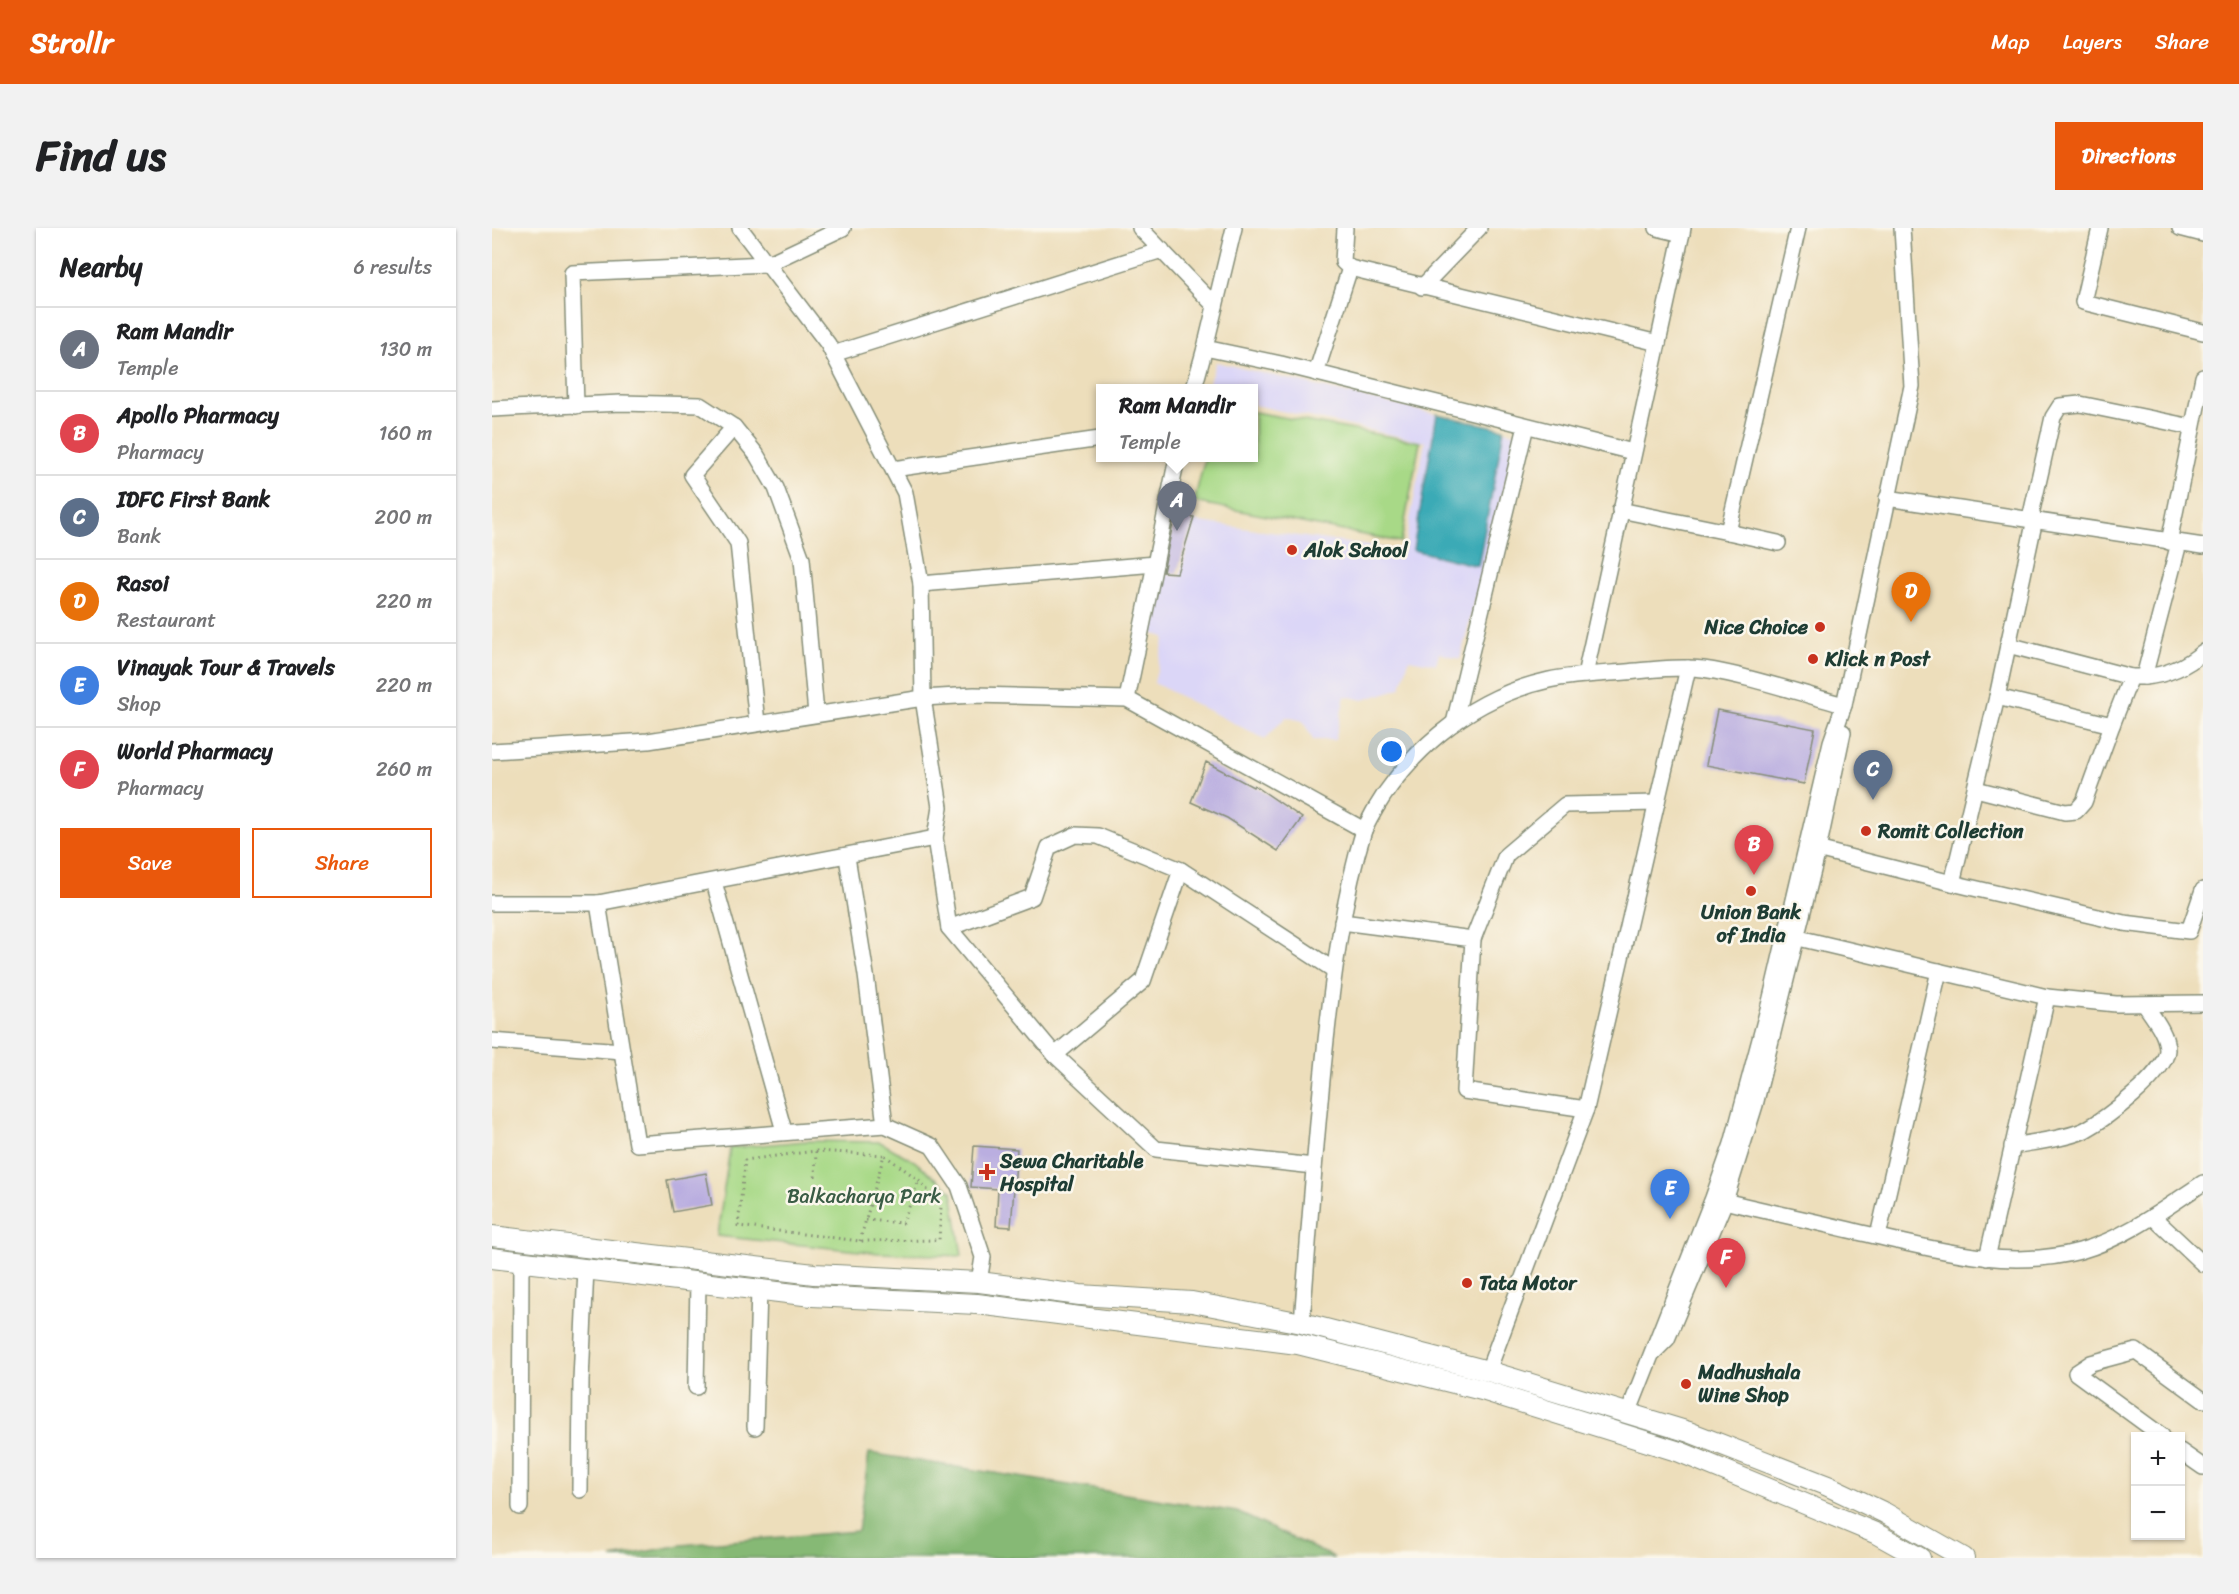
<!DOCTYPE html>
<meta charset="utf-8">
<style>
:root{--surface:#fff;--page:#f2f2f2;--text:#202124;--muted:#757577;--line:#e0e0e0;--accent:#ea580c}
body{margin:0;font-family:Sriracha,sans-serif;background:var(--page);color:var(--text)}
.controls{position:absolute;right:18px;bottom:18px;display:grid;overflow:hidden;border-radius:0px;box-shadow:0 2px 4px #0004}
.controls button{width:54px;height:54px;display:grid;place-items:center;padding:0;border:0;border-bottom:2px solid var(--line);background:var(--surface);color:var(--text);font:30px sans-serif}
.you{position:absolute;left:900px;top:524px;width:21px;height:21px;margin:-15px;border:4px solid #fff;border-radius:50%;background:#1a73e8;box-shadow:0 0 0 9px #1a73e833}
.badge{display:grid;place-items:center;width:39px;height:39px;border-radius:50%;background:var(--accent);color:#fff;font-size:20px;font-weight:700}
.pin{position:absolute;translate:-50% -50px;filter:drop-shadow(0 2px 3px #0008)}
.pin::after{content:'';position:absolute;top:32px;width:21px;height:18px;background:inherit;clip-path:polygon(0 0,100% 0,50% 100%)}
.popup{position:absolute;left:604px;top:156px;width:162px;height:78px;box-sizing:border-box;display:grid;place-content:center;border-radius:0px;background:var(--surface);filter:drop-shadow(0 2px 4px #0005);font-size:20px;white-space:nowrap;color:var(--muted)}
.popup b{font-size:22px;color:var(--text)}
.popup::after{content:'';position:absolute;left:50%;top:100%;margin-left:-12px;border:12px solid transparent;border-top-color:var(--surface)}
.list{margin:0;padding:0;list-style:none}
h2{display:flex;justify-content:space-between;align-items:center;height:78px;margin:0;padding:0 24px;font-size:26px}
h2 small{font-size:20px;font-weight:400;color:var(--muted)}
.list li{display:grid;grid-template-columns:39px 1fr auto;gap:18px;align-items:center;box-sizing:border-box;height:84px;padding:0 24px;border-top:2px solid var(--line)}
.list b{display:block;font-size:22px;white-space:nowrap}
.list p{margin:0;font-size:20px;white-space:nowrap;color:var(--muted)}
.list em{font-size:20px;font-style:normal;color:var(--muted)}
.actions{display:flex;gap:12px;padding:18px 24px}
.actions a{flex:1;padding:14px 0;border:2px solid var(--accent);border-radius:0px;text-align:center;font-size:21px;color:var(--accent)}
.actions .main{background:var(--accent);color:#fff}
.map{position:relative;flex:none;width:1711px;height:1330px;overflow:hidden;border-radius:0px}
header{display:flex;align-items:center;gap:36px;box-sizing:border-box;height:84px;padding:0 30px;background:var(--accent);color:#fff}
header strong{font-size:28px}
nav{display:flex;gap:33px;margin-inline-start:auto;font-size:21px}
.intro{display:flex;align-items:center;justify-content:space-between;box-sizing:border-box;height:144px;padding:0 36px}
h1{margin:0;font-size:42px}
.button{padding:15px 27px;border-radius:0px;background:var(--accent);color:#fff;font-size:21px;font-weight:700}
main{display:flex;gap:36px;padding:0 36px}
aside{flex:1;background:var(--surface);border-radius:0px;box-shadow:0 2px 4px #0004}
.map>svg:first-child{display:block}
.built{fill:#dbd6f7}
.green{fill:#a8d987;stroke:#648b5e;stroke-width:1.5}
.forest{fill:#86b974;stroke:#527b54;stroke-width:1.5}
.water{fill:#3aaab6;stroke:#2c7475;stroke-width:1.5}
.building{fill:#baaee0}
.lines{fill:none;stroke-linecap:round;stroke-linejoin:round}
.minor-casing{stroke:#868e78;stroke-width:18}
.major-casing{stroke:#868e78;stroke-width:22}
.path{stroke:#868e78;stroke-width:3;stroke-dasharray:1.5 4.5;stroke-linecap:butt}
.minor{stroke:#fff;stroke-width:15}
.major{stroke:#fff;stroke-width:20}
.poi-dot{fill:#c8321e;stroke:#fbf7ec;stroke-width:2}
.labels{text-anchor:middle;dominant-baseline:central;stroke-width:5;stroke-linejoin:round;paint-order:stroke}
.poi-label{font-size:20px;font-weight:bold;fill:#1f3d34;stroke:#fbf7ec;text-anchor:start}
.park-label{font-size:20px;fill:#3a5c45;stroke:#fbf7ec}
</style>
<header>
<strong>Strollr</strong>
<nav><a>Map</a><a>Layers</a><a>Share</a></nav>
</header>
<div class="intro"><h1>Find us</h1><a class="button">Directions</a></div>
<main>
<aside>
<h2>Nearby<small>6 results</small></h2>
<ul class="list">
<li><span class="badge" style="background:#6b7280">A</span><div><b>Ram Mandir</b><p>Temple</p></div><em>130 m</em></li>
<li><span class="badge" style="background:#e0444e">B</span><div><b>Apollo Pharmacy</b><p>Pharmacy</p></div><em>160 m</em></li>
<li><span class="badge" style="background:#5c6f8a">C</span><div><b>IDFC First Bank</b><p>Bank</p></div><em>200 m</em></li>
<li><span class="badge" style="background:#e8710a">D</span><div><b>Rasoi</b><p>Restaurant</p></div><em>220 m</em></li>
<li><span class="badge" style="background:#3f7fe0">E</span><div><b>Vinayak Tour &amp; Travels</b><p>Shop</p></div><em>220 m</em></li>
<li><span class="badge" style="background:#e0444e">F</span><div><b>World Pharmacy</b><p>Pharmacy</p></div><em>260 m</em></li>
</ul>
<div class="actions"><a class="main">Save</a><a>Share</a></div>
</aside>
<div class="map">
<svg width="1711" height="1330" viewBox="0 0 1711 1330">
<rect width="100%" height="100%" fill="#fbf7ec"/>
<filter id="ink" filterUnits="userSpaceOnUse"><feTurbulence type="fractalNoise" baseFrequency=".0167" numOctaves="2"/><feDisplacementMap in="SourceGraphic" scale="12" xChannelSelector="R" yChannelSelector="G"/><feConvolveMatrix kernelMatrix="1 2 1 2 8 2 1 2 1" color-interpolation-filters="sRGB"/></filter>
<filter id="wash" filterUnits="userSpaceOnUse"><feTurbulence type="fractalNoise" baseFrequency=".008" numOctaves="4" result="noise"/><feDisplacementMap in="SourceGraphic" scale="24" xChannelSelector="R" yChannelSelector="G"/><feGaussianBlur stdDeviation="1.35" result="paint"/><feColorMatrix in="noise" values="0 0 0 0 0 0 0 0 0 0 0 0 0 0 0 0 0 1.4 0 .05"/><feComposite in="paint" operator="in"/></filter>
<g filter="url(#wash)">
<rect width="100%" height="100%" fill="#eddebb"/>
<path class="built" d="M724 134 1026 206 968 431 947 425 944 436 917 431 909 460 871 472 853 468 843 512H821L811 493 794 489 773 511 662 455 673 409 658 405 670 346 688 348 701 293 912 323 933 214 762 177V160H715Z"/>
<g class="green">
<path d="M762 184 928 214 909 314 702 274 713 230H762Z"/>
<path d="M313 913 388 914 422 933 460 963 470 1028 387 1025 225 1008 238 920Z"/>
</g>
<path class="forest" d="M377 1225 745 1284 843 1330H120L189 1317 366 1303Z"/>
<path class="water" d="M945 186 1012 201 986 338 921 322Z"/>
<g id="blocks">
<g class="building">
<path d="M683 286 702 289 685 345 671 344Z"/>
<path d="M1225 482 1323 501 1312 556 1214 537Z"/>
<path d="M714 534 761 559 762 557 810 590 786 623 735 590 699 574Z"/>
<path d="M482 918 525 921 519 999 504 998 506 961 479 959Z"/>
<path d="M214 945 220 977 181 984 175 952Z"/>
</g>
</g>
</g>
<g filter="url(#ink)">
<use href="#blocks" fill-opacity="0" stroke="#868e78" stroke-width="1.5"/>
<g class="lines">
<g class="minor-casing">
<g id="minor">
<path d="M648 0 723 78"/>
<path d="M742 0 713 120 789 136 1141 224"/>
<path d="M853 0 851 34 858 40 1166 115 1093 447"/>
<path d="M1165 0 1190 6"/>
<path d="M1608 0 1591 74 1711 104"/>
<path d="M1688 0 1711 6"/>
<path d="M930 59 987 0"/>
<path d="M1166 115 1191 0"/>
<path d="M341 126 670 22"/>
<path d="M824 145 858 40"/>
<path d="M702 160 713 120"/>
<path d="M84 178 80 45 275 36 351 0"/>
<path d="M0 181 129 175 208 177 242 199 264 226 284 260 310 331 324 486"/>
<path d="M242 199 200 247 246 315 265 495"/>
<path d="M401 241 608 211"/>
<path d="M1395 270 1711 318"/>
<path d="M1128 282 1236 304 1306 0"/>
<path d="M1538 291 1561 189 1568 178 1588 176 1700 199"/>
<path d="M1543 291 1505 469 1620 497 1639 449H1652L1687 315"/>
<path d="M1236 304 1286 315"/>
<path d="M1677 314 1711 149"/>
<path d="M429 356 663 336"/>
<path d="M1516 417 1639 449"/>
<path d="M1652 449C1674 447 1695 438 1711 424"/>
<path d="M635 471 685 230"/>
<path d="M962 495 1034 198"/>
<path d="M0 523 156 513 431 470 482 467 635 471 872 602C908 528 976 470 1057 452 1082 447 1108 446 1134 444 1159 442 1186 438 1211 441 1258 448 1306 465 1352 477"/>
<path d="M1484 561 1573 584 1584 583 1592 574 1620 497"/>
<path d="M443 610 457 700 563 827 664 921 822 938"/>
<path d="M1317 619 1460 655 1505 469"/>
<path d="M355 629 374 747 393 897"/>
<path d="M222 654 292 903"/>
<path d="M1460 655 1632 695 1697 703 1711 662"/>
<path d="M0 675H106L443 610 448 579 431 470 429 356 413 265 336 116 248 0"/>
<path d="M106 675 145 916 393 897 440 918 467 958 491 1029 487 1054"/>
<path d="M850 694 981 711 972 863 1094 881"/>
<path d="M457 700 540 669 557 619 583 607 606 608 689 642 842 742"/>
<path d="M1298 708 1555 769 1624 776 1711 775"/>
<path d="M981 711 1014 627 1073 577 1165 575"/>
<path d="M0 813 130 823"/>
<path d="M563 827 651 753 689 642"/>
<path d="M1520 918C1541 914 1574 911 1593 902 1613 891 1674 846 1675 822 1675 806 1662 790 1653 777"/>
<path d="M1224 971C1272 983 1321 993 1370 1005 1442 1021 1515 1043 1588 1023 1634 1010 1672 981 1711 955"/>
<path d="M1661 989 1711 1036"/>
<path d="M1386 1008 1447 743"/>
<path d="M1495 1030 1555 769"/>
<path d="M810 1095C817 1000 824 906 834 812 842 741 851 670 872 602"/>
<path d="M1162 1124 1175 1111 1233 973 1263 877 1326 622 1351 504"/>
<path d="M996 1143 1094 881 1196 440"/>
<path d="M204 1159 206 1054"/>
<path d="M1137 1183 1221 970 1240 916 1279 770 1339 514 1352 477 1420 158 1410 0"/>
<path d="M263 1199 267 1061"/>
<path d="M1670 1208 1584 1145 1599 1135 1644 1123 1711 1172"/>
<path d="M1688 1223 1711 1239"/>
<path d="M88 1262 89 1152 94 1040"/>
<path d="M28 1279 29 1033"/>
</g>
</g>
<g class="major-casing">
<g id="major">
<path d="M0 1008 322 1046 487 1054 588 1067 700 1074 810 1095 996 1143 1197 1204 1336 1258 1393 1285 1472 1330"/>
<path d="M0 1030 320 1068 485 1076 806 1116 990 1162 1188 1224 1383 1305 1428 1330"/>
</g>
</g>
<g class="path">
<path d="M323 949 324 923"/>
<path d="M374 992 411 995 427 952"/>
<path d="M368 1013 392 927 324 923 253 932 246 998 368 1013 447 1012 449 978 427 952 392 927"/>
</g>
<use href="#minor" class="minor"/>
<use href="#major" class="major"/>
</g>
</g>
<g class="poi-dot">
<circle cx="800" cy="322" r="6"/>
<circle cx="1328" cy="399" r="6"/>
<circle cx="1321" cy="431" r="6"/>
<circle cx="1374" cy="603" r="6"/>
<circle cx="1259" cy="663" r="6"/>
<path d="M492 935h6v6h6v6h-6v6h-6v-6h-6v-6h6z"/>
<circle cx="975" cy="1055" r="6"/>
<circle cx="1194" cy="1156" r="6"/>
</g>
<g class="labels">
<g class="poi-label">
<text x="812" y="322">Alok School</text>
<text x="1316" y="399" text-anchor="end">Nice Choice</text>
<text x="1333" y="431">Klick n Post</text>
<text x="1386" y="603">Romit Collection</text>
<text x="1259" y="684" text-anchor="middle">Union Bank<tspan x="1259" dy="23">of India</tspan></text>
<text x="508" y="933">Sewa Charitable<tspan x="508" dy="23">Hospital</tspan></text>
<text x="987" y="1055">Tata Motor</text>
<text x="1206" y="1144">Madhushala<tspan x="1206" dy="23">Wine Shop</tspan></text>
</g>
<g class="park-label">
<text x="372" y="968">Balkacharya Park</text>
</g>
</g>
</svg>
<div class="controls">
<button>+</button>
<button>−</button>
</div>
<div class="you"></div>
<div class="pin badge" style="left:685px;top:303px;background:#6b7280">A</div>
<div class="popup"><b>Ram Mandir</b>Temple</div>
<div class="pin badge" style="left:1262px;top:647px;background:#e0444e">B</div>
<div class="pin badge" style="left:1381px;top:572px;background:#5c6f8a">C</div>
<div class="pin badge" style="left:1419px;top:394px;background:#e8710a">D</div>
<div class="pin badge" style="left:1178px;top:991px;background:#3f7fe0">E</div>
<div class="pin badge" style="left:1234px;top:1060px;background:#e0444e">F</div>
</div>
</main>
